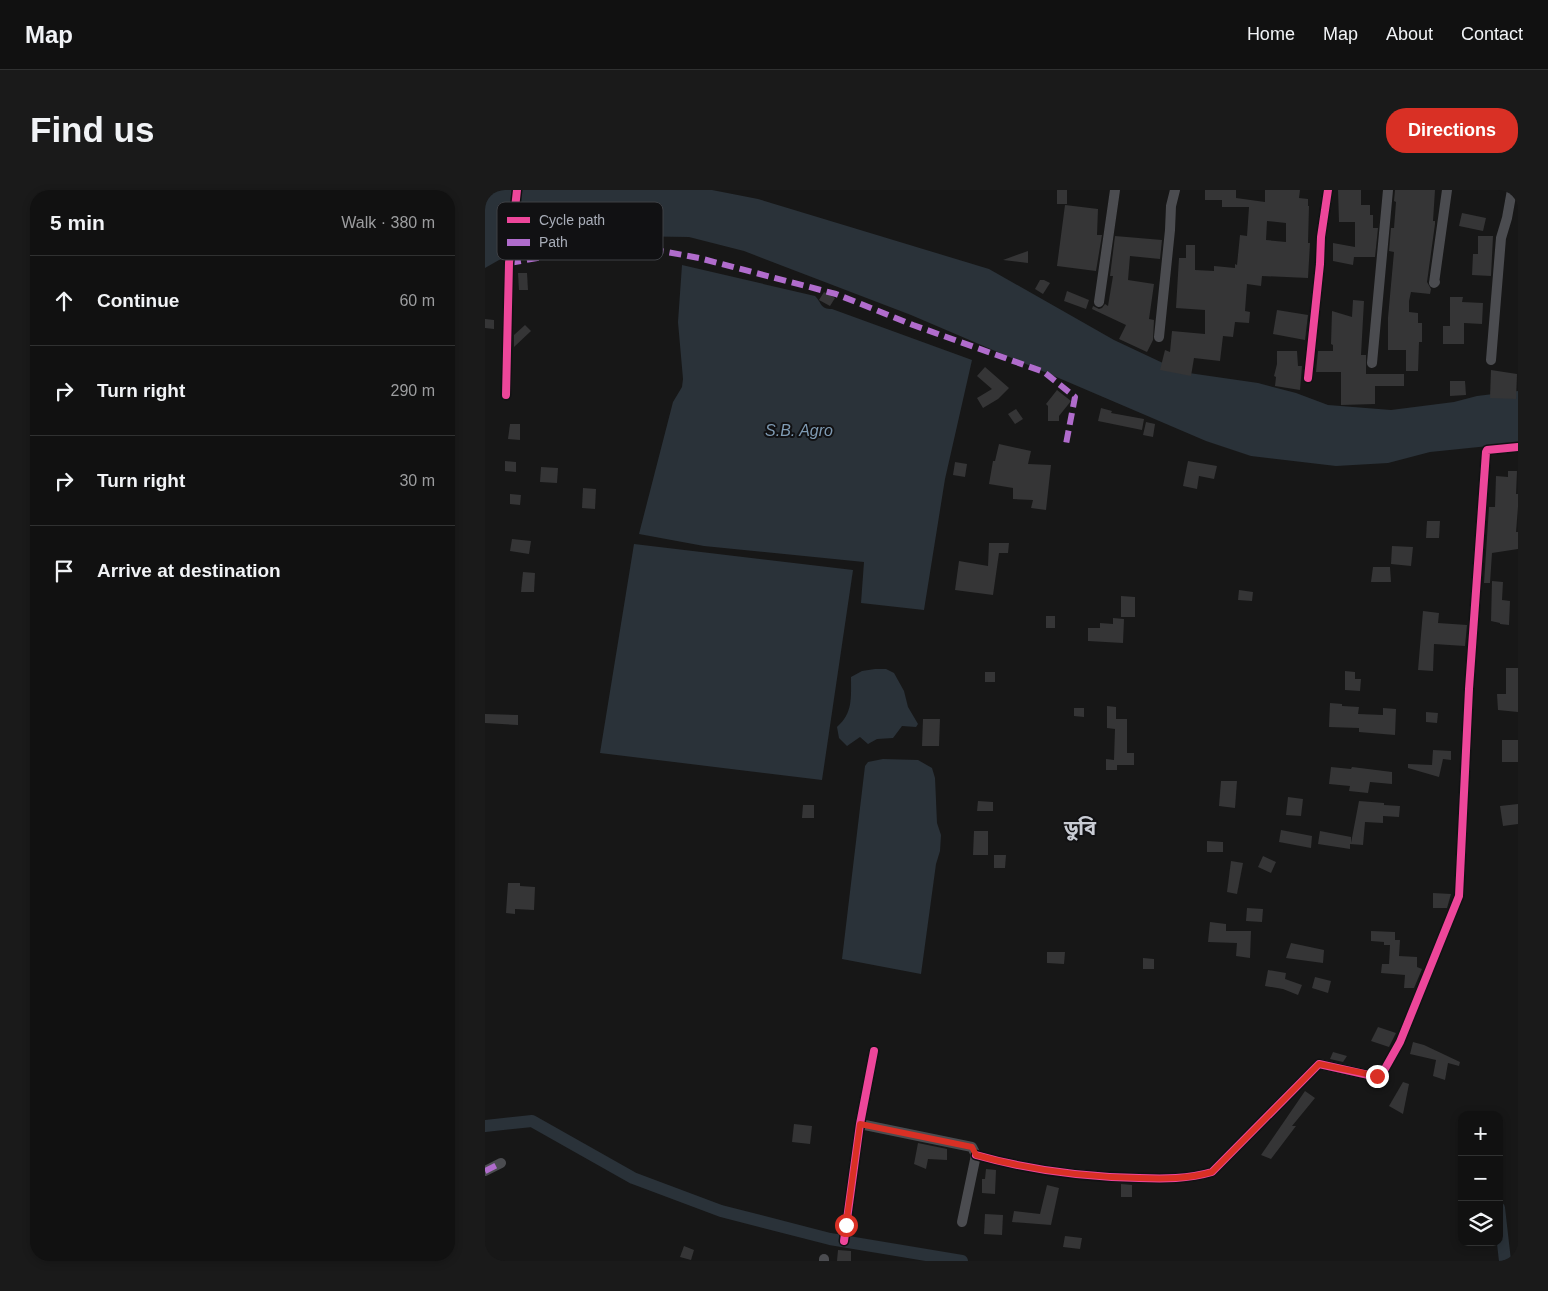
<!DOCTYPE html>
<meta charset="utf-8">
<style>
:root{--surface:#111;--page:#1a1a1a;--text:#f1f3f6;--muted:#9c9d9f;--line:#303131;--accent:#d93025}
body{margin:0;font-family:Helvetica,"Noto Sans Bengali",sans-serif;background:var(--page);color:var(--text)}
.controls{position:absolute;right:15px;bottom:15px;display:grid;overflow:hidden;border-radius:10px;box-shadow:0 2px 8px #0003}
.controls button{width:45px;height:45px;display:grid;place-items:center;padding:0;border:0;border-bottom:1px solid var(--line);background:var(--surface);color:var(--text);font:25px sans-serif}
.stop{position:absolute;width:15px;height:15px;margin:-11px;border:4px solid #d93025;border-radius:50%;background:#fff}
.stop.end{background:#d93025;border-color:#fff;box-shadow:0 1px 5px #0008}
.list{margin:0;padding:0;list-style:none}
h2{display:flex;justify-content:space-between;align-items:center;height:65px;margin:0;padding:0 20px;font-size:21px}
h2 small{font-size:16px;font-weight:400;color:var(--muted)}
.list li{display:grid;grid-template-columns:32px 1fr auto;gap:15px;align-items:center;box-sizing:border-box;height:90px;padding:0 20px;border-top:1px solid var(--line)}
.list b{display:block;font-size:19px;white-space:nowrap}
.list em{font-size:16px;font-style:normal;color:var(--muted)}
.icon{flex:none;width:28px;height:28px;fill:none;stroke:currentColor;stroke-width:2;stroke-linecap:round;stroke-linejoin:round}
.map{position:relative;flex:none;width:1033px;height:1071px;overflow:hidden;border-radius:20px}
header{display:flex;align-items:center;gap:30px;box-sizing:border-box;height:70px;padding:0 25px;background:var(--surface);border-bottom:1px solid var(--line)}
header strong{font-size:24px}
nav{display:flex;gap:28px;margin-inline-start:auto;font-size:18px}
.intro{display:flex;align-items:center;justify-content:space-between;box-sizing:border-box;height:120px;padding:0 30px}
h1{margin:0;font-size:35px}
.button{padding:12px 22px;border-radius:20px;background:var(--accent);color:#fff;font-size:18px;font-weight:700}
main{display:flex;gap:30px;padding:0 30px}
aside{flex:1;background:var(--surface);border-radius:20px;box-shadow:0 2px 8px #0003}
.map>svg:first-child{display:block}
.water{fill:#2a3239}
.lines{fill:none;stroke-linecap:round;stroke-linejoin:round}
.canal{stroke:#2a3239;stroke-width:12}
.building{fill:#353536;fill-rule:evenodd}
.street{stroke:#4b4c50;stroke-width:10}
.quiet{stroke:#b06ccc;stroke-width:6;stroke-dasharray:12 6;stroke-linecap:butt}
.cycleway-casing{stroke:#111113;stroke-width:11}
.cycleway{stroke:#ed469a;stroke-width:8}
.route{stroke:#d93025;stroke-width:6}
.labels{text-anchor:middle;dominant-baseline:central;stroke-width:4;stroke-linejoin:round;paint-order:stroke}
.water-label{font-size:16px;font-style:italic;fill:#7f9bb3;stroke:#111113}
.district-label{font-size:20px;font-weight:bold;fill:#c9ccd4;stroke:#111113}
.key{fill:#111113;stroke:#3e4045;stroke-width:1}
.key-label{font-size:14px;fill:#a8adb8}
</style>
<header>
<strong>Map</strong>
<nav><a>Home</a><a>Map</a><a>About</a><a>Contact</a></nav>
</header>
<div class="intro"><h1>Find us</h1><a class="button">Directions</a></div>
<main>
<aside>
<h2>5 min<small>Walk · 380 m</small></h2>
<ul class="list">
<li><svg class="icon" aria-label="ahead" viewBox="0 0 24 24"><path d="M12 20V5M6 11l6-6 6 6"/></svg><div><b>Continue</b></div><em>60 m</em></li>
<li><svg class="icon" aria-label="right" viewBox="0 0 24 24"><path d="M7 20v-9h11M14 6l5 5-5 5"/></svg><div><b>Turn right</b></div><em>290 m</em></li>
<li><svg class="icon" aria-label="right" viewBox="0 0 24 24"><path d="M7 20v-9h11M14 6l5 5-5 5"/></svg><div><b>Turn right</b></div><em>30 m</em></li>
<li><svg class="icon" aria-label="arrive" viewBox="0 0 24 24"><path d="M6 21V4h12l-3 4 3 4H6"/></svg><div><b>Arrive at destination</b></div></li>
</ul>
</aside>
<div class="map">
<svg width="1033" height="1071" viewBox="0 0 1033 1071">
<rect width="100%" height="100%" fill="#171717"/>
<g class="water">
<path d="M15 0H227L273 9 504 79 629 150 697 182 773 193 811 203 843 215 906 220 969 212 992 206 1033 201V253L945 262 903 273 851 276 766 266 721 251 426 125 259 61 204 47 137 46 96 49 64 54 14 70 0 78V4Z"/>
<path d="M197 75 330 106C337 113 335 119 347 119L487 170 460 289 439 420 376 413 379 372 219 356 154 344 188 212 197 197 198 189 193 132Z"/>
<path d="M149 354 368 380 337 590 115 563Z"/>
<path d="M390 479H401L409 483 419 501 423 517 433 534 431 537 417 536 408 548 392 549 383 554 375 547 362 556 354 548 352 537C368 523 366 508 366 487L377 481Z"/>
<path d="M398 569 433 570 447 578 450 588 452 633 456 645 455 661 451 674 436 784 357 769 380 576 383 572Z"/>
</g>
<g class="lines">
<g class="canal">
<path d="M0 936 47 931 148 988 236 1021 345 1049 477 1071"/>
<path d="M1014 1018 1020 1071"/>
</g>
</g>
<g class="building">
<rect x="572" y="0" width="10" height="14"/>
<path d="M720 0H751V8L780 12V0H815L814 8 823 9V16H824L823 53H825L823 88 777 86 776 96 762 94 760 121 765 122 764 133 750 132 748 147 738 146 735 171 709 168 706 186 675 180 680 160 685 162 687 141 720 144V120L691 118 694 68H701V55H710V80L729 81V76L750 78V74L752 75 755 45 762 46 764 17H737V10H720ZM782 31 801 33V52L781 50Z"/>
<path d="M853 0H876V15H885V25H888V38H893L890 67H869L868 75 848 71V53L870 57V32H854Z"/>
<path d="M910 0H950L948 31H950V34L942 92 946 99 945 104 926 102 924 111V122L933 123V133H937V152H934L933 181H921V160H903V128L909 62 904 61 906 38H909L911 12 909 11Z"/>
<path d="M580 15 613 19 612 45H617L611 81 572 76Z"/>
<path d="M977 23 1001 28 998 41 974 36Z"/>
<path d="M630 46 677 50 675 69 645 66 643 90 669 94 664 129 669 130 668 150 662 162 634 149 641 135 607 119 608 116 614 119 617 118 620 114 623 116 628 86H625Z"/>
<path d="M993 46H1008L1006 86 987 85 988 64H993Z"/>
<path d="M543 61V73L518 70Z"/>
<path d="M33 83H42L43 100H34Z"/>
<path d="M555 90H559L565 93 558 104 550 99Z"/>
<path d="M582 101 604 110 601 119 579 111Z"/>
<path d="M339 102 350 108 345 116 334 110Z"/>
<path d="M965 107H978L977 112 998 113 997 134 979 133V154H958V136H965Z"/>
<path d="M868 110 879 111 876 165H881V184H919V196H890V214L856 215V182H831L833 161H848V155L846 154 847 121 867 127Z"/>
<path d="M792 120 823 125 820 150 788 144Z"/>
<path d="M0 129 9 130V139L0 138Z"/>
<path d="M40 135 46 141 29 157V145Z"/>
<path d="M792 161H812L813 176H817L815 200 790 196 791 187 789 186 792 174Z"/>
<path d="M500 177 524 198 513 209 498 218 492 208 507 199 492 186Z"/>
<path d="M1006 180 1032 184 1031 209 1005 208Z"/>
<path d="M965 191H980L981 205 965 206Z"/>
<path d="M572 200 586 211 574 226V231H563V216L561 214Z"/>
<path d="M616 218 627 221 626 223 659 229 657 240 613 231Z"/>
<path d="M531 219 538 229 530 234 523 224Z"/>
<path d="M661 232 670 234 668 247 658 245Z"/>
<path d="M25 234H35V250L23 249Z"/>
<path d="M514 254 546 261 543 274 566 275 561 320 546 318 548 310 528 309V298L504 294 508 271H510Z"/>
<path d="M20 271 31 272V282L20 281Z"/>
<path d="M703 271 732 276 729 289 714 286 712 299 698 296Z"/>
<path d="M470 272 482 274 480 287 468 285Z"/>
<path d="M56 277 73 278 72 293 55 292Z"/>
<path d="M1023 281H1032L1031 304H1033V317L1031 342H1033V359L1007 363 1005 393H999L1004 317H1010L1011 286 1023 287Z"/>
<path d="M98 298 111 299 110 319 97 318Z"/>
<path d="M25 304 36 305 35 315 25 314Z"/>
<path d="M942 331H955L954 348H941Z"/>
<path d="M27 349 46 351 44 364 25 361Z"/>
<path d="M504 353H524L523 363H514L508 405 470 400 474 371 503 376Z"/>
<path d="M907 356 928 357 926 376 906 374Z"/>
<path d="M888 377H905L906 392H886Z"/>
<path d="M38 382 50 383 49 402H36Z"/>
<path d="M1007 391 1018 392 1017 410 1025 411 1024 435 1015 434V433L1006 431Z"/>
<path d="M754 400 768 402 767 411 753 410Z"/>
<path d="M636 406 650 407V427H636Z"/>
<path d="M938 421 954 423 953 433 982 435 980 456 949 454 948 481 933 480Z"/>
<rect x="561" y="426" width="9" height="12"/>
<path d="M628 428 639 429 638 453 603 451V438H615V433L628 434Z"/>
<path d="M1021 478H1033V522L1013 520 1012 504H1021Z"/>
<path d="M860 481 870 482V489H876L875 501 860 500Z"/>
<rect x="500" y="482" width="10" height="10"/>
<path d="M845 513 857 514V516L874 517 873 524 898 525V518L911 519 910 545 874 542V538L844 537Z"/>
<path d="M622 516 631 517V529H642V563H649V575H632V580H621V569L629 570 630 539 622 538Z"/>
<path d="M589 518H599V527L589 526Z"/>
<path d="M941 522 953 523 952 533 941 532Z"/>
<path d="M0 524 33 525V535L0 533Z"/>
<path d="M438 529H455L454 556H437Z"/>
<rect x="1017" y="550" width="16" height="22"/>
<path d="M948 560 966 561V570L958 569 954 587 923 578V574L947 575Z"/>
<path d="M846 577 866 579 867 577 907 582V594L885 592 883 603 864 601 865 596 844 594Z"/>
<path d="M736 591H752L750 618 734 616Z"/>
<path d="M803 607 818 609 816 626 801 625Z"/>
<path d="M493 611 508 612V621H492Z"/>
<path d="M874 611 899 613V615L915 616 914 627 898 626V633L880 632 878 655 865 654V659L833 654 835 641 866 647V653Z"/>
<path d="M1033 614V634L1018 636 1015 616Z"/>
<path d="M318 615H329V628H317Z"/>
<path d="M796 640 827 646 826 658 794 652Z"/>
<path d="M489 641H503V665H488Z"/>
<path d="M722 651 738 652V662H722Z"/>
<path d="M509 665H521L520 678H509Z"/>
<path d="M778 666 791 672 786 683 773 677Z"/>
<path d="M746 671 758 673 752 704 742 702Z"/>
<path d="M23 693H35V696L50 697 49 720 30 719V724L21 723Z"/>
<path d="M948 703 966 704 962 718H948Z"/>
<path d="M762 718 778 719 777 732 761 731Z"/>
<path d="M725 732 741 734V741H766L765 768 751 766 752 753 723 752Z"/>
<path d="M886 741 910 742V750H915L914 766 932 767V777L937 779 929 798H919L920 785 896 783 897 774H904L905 755H899V752L886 751Z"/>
<path d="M806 753 839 760 838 773 801 768Z"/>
<path d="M562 762H580L579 774 562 773Z"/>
<path d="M658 768 669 769V779H658Z"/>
<path d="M783 780 801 783 800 789 817 795 813 805 798 799 780 796Z"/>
<path d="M830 787 846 791 843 803 827 798Z"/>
<path d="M893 837 911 843 904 857 886 851Z"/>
<path d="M928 852 939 855 975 872 974 876 963 873 960 890 948 886 951 870 925 864Z"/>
<path d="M848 862 862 866 858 872 845 869Z"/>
<path d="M918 892 924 894 918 924 904 916Z"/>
<path d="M820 901 830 908 807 936H811L786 969 776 965Z"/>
<path d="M309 934 327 936 325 954 307 952Z"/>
<path d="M433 953 462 959V970L443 969 441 979 429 974Z"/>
<path d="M501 979 511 980 510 1004 497 1003V989H500Z"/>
<path d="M636 994 647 995V1007H636Z"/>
<path d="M562 995 574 998 566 1035 527 1032 529 1021 555 1024Z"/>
<path d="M500 1024 518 1025 517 1045 499 1044Z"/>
<path d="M580 1046 597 1048 595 1059 578 1057Z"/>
<path d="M199 1056 209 1060 206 1070 195 1067Z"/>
<path d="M353 1060 366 1061V1071H352Z"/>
</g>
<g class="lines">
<g class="street">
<path d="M950 92 949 93 962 0"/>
<path d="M614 112 630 0"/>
<path d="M674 147 685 40 686 16 690 0"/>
<path d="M1006 170 1016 48 1022 28 1027 0"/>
<path d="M887 173 903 0"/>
<path d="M823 188 835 74 836 47 843 0"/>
<path d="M21 205 24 73 32 0"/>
<path d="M375 934 487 957 491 965 477 1032"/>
<path d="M491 965C544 980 600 987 654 988 679 989 703 989 727 982L834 874 888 886 897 884 915 852 974 706 984 499 1001 262 1002 260 1033 257"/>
<path d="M0 981 16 973"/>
<path d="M359 1051 375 934 389 861"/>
<path d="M339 1069V1071"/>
</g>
<g class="quiet">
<path d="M24 73 104 59H166L214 68 351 104 428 135 559 182 590 207 581 254"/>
<path d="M0 981 16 973"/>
</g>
<g class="cycleway-casing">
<g id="cycleway">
<path d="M823 188 835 74 836 47 843 0"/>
<path d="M21 205 24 73 32 0"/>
<path d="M491 965C544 980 600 987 654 988 679 989 703 989 727 982L834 874 888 886 897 884 915 852 974 706 984 499 1001 262 1002 260 1033 257"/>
<path d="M359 1051 375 934 389 861"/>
</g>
</g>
<use href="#cycleway" class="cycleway"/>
</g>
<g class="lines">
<path class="route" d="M361 1035 375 934 487 957 491 965C544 980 600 987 654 988 679 989 703 989 727 982L834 874 892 886"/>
</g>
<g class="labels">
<g class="water-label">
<text x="314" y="240">S.B. Agro</text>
</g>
<g class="district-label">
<text x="595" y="638">ডুবি</text>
</g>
</g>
<rect x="12" y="12" width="166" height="58" rx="8" class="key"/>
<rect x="22" y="27" width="23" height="6" fill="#ed469a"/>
<rect x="22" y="49" width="23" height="7" fill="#b06ccc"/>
<g class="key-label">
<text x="54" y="35">Cycle path</text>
<text x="54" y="57">Path</text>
</g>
</svg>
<div class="controls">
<button>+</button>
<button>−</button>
<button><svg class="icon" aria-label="layers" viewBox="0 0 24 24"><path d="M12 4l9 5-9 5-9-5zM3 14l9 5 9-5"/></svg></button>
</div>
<div class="stop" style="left:361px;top:1035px"></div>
<div class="stop end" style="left:892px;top:886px"></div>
</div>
</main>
